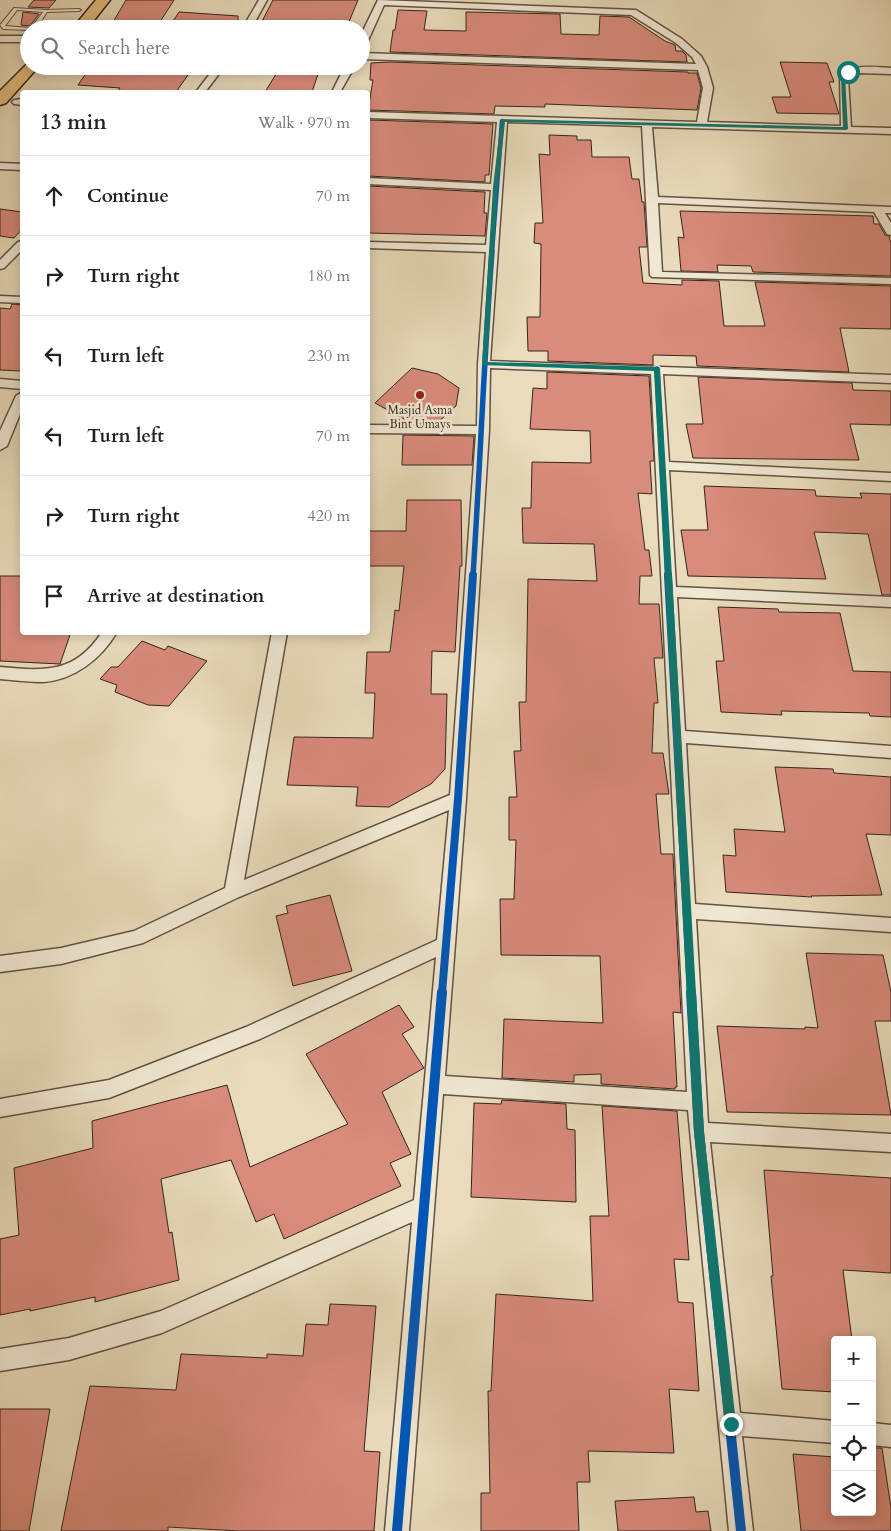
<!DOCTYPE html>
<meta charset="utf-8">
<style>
:root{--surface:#fff;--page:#f2f2f2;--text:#222;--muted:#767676;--line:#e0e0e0}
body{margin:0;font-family:Cardo,serif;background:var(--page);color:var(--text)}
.controls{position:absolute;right:15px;bottom:15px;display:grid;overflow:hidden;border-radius:5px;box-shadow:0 2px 12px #0003}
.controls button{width:45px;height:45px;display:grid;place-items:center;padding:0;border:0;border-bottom:1px solid var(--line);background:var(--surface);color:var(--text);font:25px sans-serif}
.stop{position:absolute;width:15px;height:15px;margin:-11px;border:4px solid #0f766e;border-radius:50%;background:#fff}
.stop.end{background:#0f766e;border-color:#fff;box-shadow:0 1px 5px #0008}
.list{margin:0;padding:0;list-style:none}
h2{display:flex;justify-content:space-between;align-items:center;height:65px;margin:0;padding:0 20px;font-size:21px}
h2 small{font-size:16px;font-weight:400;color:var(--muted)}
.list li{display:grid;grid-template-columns:32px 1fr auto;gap:15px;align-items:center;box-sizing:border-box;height:80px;padding:0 20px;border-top:1px solid var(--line)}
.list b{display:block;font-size:19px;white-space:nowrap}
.list em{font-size:16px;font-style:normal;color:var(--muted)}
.icon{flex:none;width:28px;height:28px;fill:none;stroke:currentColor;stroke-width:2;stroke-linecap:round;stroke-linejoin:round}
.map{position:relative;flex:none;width:891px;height:1531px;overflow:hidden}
.search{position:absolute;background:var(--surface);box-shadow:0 2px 12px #0003;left:20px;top:20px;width:350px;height:55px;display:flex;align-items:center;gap:12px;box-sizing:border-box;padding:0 18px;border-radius:28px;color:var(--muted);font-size:19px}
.panel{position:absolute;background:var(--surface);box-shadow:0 2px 12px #0003;left:20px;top:90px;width:350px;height:545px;border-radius:5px}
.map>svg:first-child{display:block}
.building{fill:#d98b7c;stroke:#35241c}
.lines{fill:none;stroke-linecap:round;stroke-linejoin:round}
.service-casing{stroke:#625244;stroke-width:2}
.minor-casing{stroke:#625244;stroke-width:3}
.primary-casing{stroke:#35241c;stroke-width:3}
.service{fill:#f1e8d3;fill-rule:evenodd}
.minor{fill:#f1e8d3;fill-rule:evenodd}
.primary{fill:#e4be7e;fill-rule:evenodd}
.cycleway-far3-casing{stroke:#f1e8d3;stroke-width:6}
.cycleway-far2-casing{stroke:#f1e8d3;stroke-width:8}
.cycleway-far1-casing{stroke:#f1e8d3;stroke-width:11}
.cycleway-casing{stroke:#f1e8d3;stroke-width:13}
.cycleway-far3{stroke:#0057b8;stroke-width:4.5}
.cycleway-far2{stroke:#0057b8;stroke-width:5.5}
.cycleway-far1{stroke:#0057b8;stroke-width:8}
.cycleway{stroke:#0057b8;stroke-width:10}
.route{fill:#0f766e}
.poi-dot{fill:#8f2418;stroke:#f1e8d3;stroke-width:2}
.labels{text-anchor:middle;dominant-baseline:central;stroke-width:5;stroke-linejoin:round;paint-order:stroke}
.far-poi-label{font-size:12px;fill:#35241c;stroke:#f1e8d3}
</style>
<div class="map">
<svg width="891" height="1531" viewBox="0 0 891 1531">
<rect width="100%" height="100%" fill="#e9dcbc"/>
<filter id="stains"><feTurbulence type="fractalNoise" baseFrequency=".004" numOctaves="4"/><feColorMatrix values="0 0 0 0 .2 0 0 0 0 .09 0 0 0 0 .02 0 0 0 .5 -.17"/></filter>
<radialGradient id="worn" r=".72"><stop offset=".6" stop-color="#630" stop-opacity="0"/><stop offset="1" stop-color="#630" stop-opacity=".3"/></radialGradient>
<g class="building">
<path d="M34 0H56L49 8 28 7Z"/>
<path d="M126 0H174L158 25 113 22Z"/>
<path d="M273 0H358L346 29H258Z"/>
<path d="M398 10 427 11 424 30 466 31V12L560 14 561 34 599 35 600 16 629 17 665 41 675 45 676 51H682L686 55 687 62 390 52 393 30H395Z"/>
<path d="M23 12 39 14 30 26 21 25Z"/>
<path d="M179 12 238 16V29H168Z"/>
<path d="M389 62 688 72V73H697L701 88 697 110 545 104V107L495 106 494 114 368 110 373 80H370L371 63Z"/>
<path d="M780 62 827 63 834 82H829L839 114 777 113 772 97H791Z"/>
<path d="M91 66H191L186 75H188L176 92H133L118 91 120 88 78 85Z"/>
<path d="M281 66 320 68 312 92H265Z"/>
<path d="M368 120 493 124 489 175H485V182L368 176Z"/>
<path d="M549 135 577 136V140H591L592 157H629L632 179H639L642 202H644L647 247H639L643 283 682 285V280L719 281 724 326H765L755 282 891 286V329L840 328 849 372 697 366 696 356 653 355V365L548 361V351H528L527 317H540L541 244 534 243 535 223H543L539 154 550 155Z"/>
<path d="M368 186 485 192 484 213H487L485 236 368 233Z"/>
<path d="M0 209 22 212V229L14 238 0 236Z"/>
<path d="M680 211 873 216 874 224H879L885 235 889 236 891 244V276L753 272 751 266 717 265 718 272 681 271 678 237 684 238Z"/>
<path d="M12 304 22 305V371L0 370V308L10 309Z"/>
<path d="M412 368 438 374 459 388 456 406 436 424 404 423V419L375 403Z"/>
<path d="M547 372 649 376 654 461H650L652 494 638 493 645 550H649L652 576H640L639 604H659L663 658H654L658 703H654L652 753H663L669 794H656L661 854H673V856L681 1013 673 1012 677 1087H675V1089L601 1084V1074L574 1075V1082L502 1078 504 1019 603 1023 600 956 501 955 500 899H514L516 840H509V797H517L514 751H521L519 702H526L528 579 597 581 594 544 523 543 522 508H531L532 462 591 463 590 431 530 429 533 388 547 389Z"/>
<path d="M698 377 852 383 853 390 891 391V425L850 424 859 460 693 458 686 424H703Z"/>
<path d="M403 435 474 436 472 465H402Z"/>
<path d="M704 486 815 490 816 496 862 498 860 493 891 494V595H882L868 534 814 532 826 579 688 576 681 530H708Z"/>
<path d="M407 500H461L462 566H460L455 652 432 651 431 694H447L445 769 431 784 389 807 356 806 358 787 287 785 294 737 373 738 375 693H365L367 652H390L395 610 399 611 404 566H368V531H406Z"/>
<path d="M0 576H22V632H71L60 664 0 661Z"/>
<path d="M718 607 778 609 779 612 840 613 853 671 891 672V717L870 716 869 713 781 711 782 715 721 712 716 661H724Z"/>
<path d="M142 641 165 650 168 646 207 661 169 706 148 705 115 692 117 685 100 679 111 667H118Z"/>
<path d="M775 767 833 769 834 773 891 777V835L866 834 882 895 811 896 812 897 726 892 723 855 736 856 734 829 785 832Z"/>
<path d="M330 895 352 971 293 986 276 916 288 913 286 906Z"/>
<path d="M806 953 883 955 891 992V1021H875L891 1115 727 1112 717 1026 805 1029V1027L818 1028Z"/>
<path d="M399 1005 414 1027 402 1034 424 1068 382 1092 411 1154 390 1163 401 1186 284 1239 274 1214 256 1222 231 1160 161 1179 169 1233 172 1232 179 1280 95 1302V1297L30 1311V1309L0 1315V1239L19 1235 14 1168 93 1148 92 1121 227 1085 250 1167 348 1124 306 1054Z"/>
<path d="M502 1100 566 1104 567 1129 575 1130 576 1202 471 1197 474 1103 501 1104Z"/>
<path d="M602 1106 677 1111 689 1260 674 1259 678 1302 693 1303 699 1391 669 1389 674 1453 588 1451 590 1482H577L579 1531H481V1493H490L488 1391H491L496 1294 593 1301 590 1216H609Z"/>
<path d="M764 1170 891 1178V1273L843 1270 852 1340H835V1392L782 1389 771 1276H773Z"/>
<path d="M330 1304 376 1306 364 1451 380 1452 374 1531H239L168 1527V1531H61L90 1386 176 1390 181 1354 267 1358V1354L303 1356 306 1324 328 1325Z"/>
<path d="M0 1409H50L29 1531H0Z"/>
<path d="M872 1448H882L891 1508V1531H801L793 1454 835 1457V1512H872Z"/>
<path d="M694 1497 696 1512 708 1511 711 1531H618L615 1501Z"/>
</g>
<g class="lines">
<g class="service-casing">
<path id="service" d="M14 8 46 10 79 9 81 10 79 11 47 12 36 29H29V30L3 29 0 25ZM17 10 43 12 31 28 5 26Z"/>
</g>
<g class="minor-casing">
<g id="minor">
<path d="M259 0H267L251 29H242Z"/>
<path d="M378 0 636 10 682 39 701 56 707 67 713 88 707 122 841 126 840 75C855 64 874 67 891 68V74L859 73 848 78 851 127 891 128V134L652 127 658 197 891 207V213H885L891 223V235L887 234 874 212 658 203 662 272 891 278V284L652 277 650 275 642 126 507 122 490 361 891 375V383L663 374 669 462 891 473V481L669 470 676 587 891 597V607L677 597 685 731 891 746V758L686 743 695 904 891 918V932L696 919 708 1123 891 1134V1152L710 1142 740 1413 835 1421V1443L742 1436 753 1531H729L688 1110 443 1094 409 1531H385L412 1222 162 1333 69 1360 0 1371V1349L69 1338 161 1311 414 1200 436 957 260 1039 109 1098 0 1117V1099L109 1080 246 1027 437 940 449 810 239 897 143 943 61 964 0 972V956L61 948 134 931 225 888 272 632H287L244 880 450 795 476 434 368 433V425L477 426 478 364 486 252 368 248V242L486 245 491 190 368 184V178L491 184 497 122 368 118V112L697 122 703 88 698 70 361 59V53L696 64 692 57 676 43 631 15 384 5 366 45 361 48V35ZM490 368 651 374 687 1092 445 1076 466 799 489 430Z"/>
<rect x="0" y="36" width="29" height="6"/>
<path d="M216 66H225L205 92H196Z"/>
<path d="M345 66H355L340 92H332Z"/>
<path d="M22 99V105L14 104 12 102 14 100Z"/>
<path d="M0 163 22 164V170L0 169Z"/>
<path d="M22 241V250L4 268 0 269V260L18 242Z"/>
<path d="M0 296 22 297V303L0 302Z"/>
<path d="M0 379 22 381V389L0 387Z"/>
<path d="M22 392V409L7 446 0 450V431L16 396Z"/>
<path d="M102 632H117C101 659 74 680 43 682 29 682 14 680 0 679V667C44 671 75 674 102 632Z"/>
<path d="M872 1423 891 1425V1447L872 1445Z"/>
</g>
</g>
<g class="primary-casing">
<g id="primary">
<path d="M96 0H110L87 29H72Z"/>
<path d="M29 62V66H39L6 103 0 105V91Z"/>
</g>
</g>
<use href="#service" class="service"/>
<use href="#minor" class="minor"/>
<use href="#primary" class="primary"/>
<g class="cycleway-far3-casing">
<path id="cycleway-far3" d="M492 252 502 121"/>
</g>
<g class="cycleway-far2-casing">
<g id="cycleway-far2">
<path d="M657 369 668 576"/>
<path d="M473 576C480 467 484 359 492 251"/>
</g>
</g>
<g class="cycleway-far1-casing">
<g id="cycleway-far1">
<path d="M668 575 691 993"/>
<path d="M442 993 458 799 473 575"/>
</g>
</g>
<g class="cycleway-casing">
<g id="cycleway">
<path d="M691 992 699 1132 741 1531"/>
<path d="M397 1531 442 992"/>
</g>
</g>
<use href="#cycleway-far3" class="cycleway-far3"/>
<use href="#cycleway-far2" class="cycleway-far2"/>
<use href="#cycleway-far1" class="cycleway-far1"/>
<use href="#cycleway" class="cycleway"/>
</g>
<path class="route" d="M846 71 850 72 845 77 848 129 846 130 505 122 498 187 487 362 657 367 660 369 704 1132 736 1424 735 1428 731 1429 727 1428 725 1424 694 1132 654 371 482 365 493 187 501 119 843 127 841 77Z"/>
<circle class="poi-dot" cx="420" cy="395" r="5"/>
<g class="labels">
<g class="far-poi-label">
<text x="420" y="410">Masjid Asma<tspan x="420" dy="14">Bint Umays</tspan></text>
</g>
</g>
<rect width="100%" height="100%" filter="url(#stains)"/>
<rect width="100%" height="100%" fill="url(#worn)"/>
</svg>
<div class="controls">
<button>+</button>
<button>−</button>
<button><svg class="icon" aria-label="locate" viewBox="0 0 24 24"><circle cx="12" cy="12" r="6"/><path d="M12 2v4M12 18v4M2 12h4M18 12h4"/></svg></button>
<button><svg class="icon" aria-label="layers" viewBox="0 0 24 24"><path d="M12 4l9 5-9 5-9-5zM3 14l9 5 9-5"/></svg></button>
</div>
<div class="stop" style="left:848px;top:72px"></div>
<div class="stop end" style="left:731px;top:1424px"></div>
<div class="search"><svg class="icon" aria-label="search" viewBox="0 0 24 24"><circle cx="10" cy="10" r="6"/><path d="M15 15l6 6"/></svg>Search here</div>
<section class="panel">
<h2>13 min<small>Walk · 970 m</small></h2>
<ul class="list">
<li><svg class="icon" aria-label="ahead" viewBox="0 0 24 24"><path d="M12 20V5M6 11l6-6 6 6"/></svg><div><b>Continue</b></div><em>70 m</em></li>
<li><svg class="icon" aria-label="right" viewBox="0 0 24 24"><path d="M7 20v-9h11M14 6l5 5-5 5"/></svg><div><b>Turn right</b></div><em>180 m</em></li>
<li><svg class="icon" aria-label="left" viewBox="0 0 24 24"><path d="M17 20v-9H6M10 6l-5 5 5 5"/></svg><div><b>Turn left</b></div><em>230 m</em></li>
<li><svg class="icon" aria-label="left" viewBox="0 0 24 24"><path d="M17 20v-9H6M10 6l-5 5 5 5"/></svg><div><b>Turn left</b></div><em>70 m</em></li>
<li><svg class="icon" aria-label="right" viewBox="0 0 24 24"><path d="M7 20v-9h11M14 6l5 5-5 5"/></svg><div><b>Turn right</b></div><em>420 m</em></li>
<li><svg class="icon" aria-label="arrive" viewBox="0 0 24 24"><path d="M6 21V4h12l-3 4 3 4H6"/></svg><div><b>Arrive at destination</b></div></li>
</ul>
</section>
</div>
